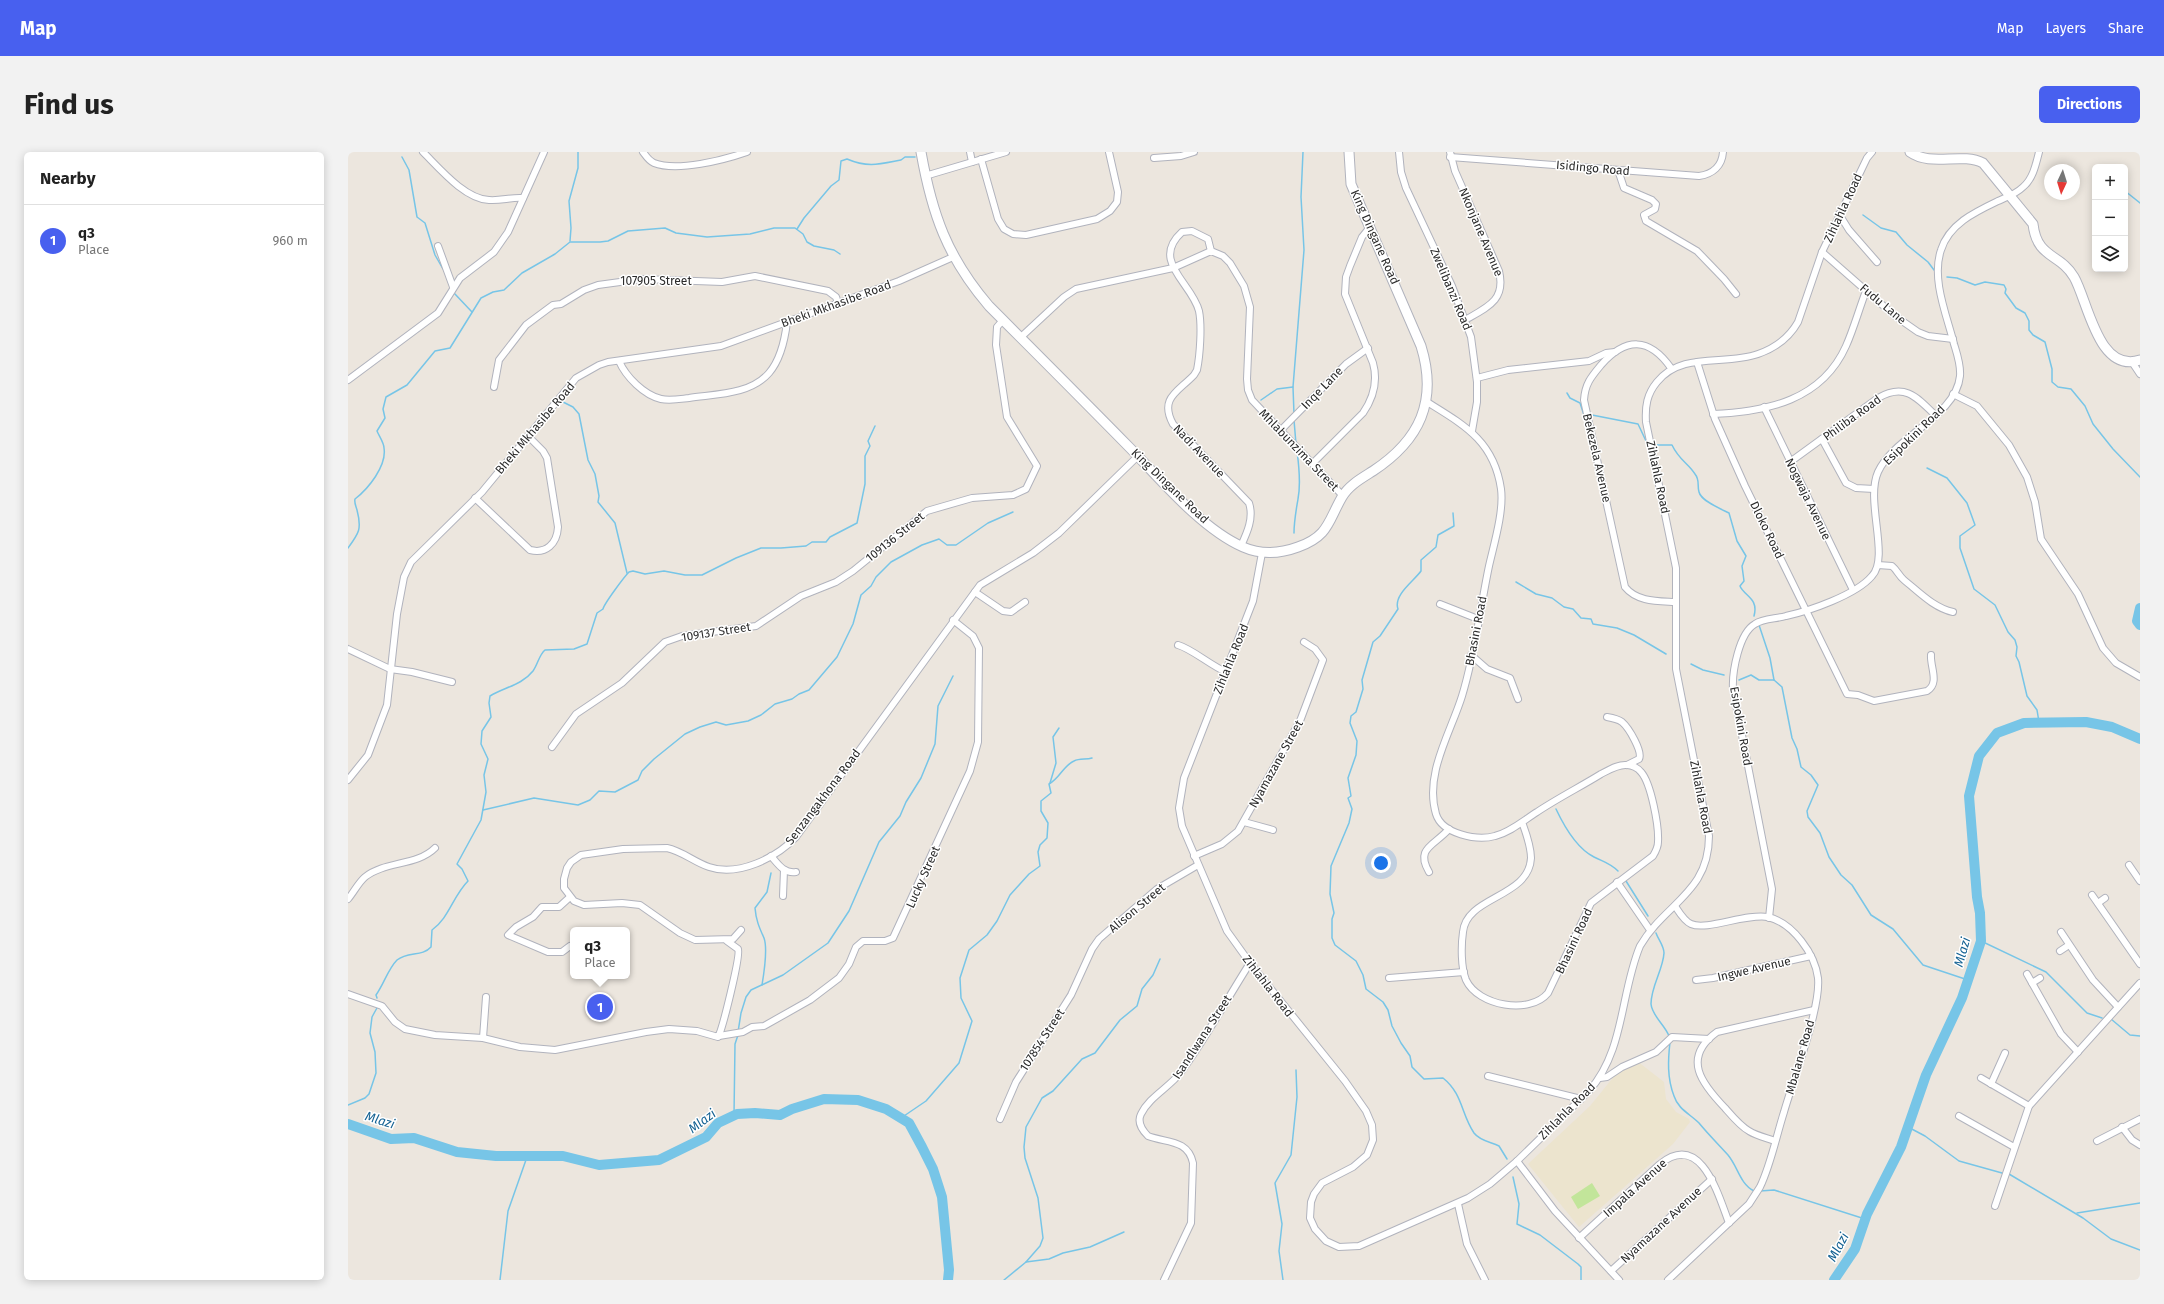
<!DOCTYPE html>
<meta charset="utf-8">
<style>
:root{--surface:#fff;--page:#f2f2f2;--text:#222;--muted:#767676;--line:#e0e0e0;--accent:#4860ef}
body{margin:0;font-family:"Fira Sans",sans-serif;background:var(--page);color:var(--text)}
.controls{position:absolute;right:12px;top:12px;display:grid;overflow:hidden;border-radius:6px;box-shadow:0 2px 10px #0003}
.controls button{width:36px;height:36px;display:grid;place-items:center;padding:0;border:0;border-bottom:1px solid var(--line);background:var(--surface);color:var(--text);font:20px sans-serif}
.compass{position:absolute;left:1696px;top:12px;width:36px;height:36px;border-radius:50%;background:var(--surface);box-shadow:0 2px 10px #0003;rotate:184deg}
.you{position:absolute;left:1033px;top:711px;width:14px;height:14px;margin:-10px;border:3px solid #fff;border-radius:50%;background:#1a73e8;box-shadow:0 0 0 6px #1a73e833}
.badge{display:grid;place-items:center;width:26px;height:26px;border-radius:50%;background:var(--accent);color:#fff;font-size:13px;font-weight:700}
.pin{position:absolute;translate:-50% -50%;border:2px solid #fff;box-shadow:0 1px 4px #0006}
.popup{position:absolute;left:222px;top:775px;width:60px;height:52px;box-sizing:border-box;display:grid;place-content:center;border-radius:6px;background:var(--surface);filter:drop-shadow(0 1px 3px #0005);font-size:13px;white-space:nowrap;color:var(--muted)}
.popup b{font-size:15px;color:var(--text)}
.popup::after{content:'';position:absolute;left:50%;top:100%;margin-left:-8px;border:8px solid transparent;border-top-color:var(--surface)}
.list{margin:0;padding:0;list-style:none}
h2{display:flex;justify-content:space-between;align-items:center;height:52px;margin:0;padding:0 16px;font-size:17px}
h2 small{font-size:13px;font-weight:400;color:var(--muted)}
.list li{display:grid;grid-template-columns:26px 1fr auto;gap:12px;align-items:center;box-sizing:border-box;height:72px;padding:0 16px;border-top:1px solid var(--line)}
.list b{display:block;font-size:15px;white-space:nowrap}
.list p{margin:0;font-size:13px;white-space:nowrap;color:var(--muted)}
.list em{font-size:13px;font-style:normal;color:var(--muted)}
.icon{flex:none;width:22px;height:22px;fill:none;stroke:currentColor;stroke-width:2;stroke-linecap:round;stroke-linejoin:round}
.map{position:relative;flex:none;width:1792px;height:1128px;overflow:hidden;border-radius:6px}
header{display:flex;align-items:center;gap:24px;box-sizing:border-box;height:56px;padding:0 20px;background:var(--accent);color:#fff}
header strong{font-size:19px}
nav{display:flex;gap:22px;margin-inline-start:auto;font-size:14px}
.intro{display:flex;align-items:center;justify-content:space-between;box-sizing:border-box;height:96px;padding:0 24px}
h1{margin:0;font-size:28px}
.button{padding:10px 18px;border-radius:6px;background:var(--accent);color:#fff;font-size:14px;font-weight:700}
main{display:flex;gap:24px;padding:0 24px}
aside{flex:1;background:var(--surface);border-radius:6px;box-shadow:0 2px 10px #0003}
.map>svg:first-child{display:block}
.education{fill:#ece4ce}
.pitch{fill:#c2e59a}
.lines{fill:none;stroke-linecap:round;stroke-linejoin:round}
.stream{stroke:#77c5e7;stroke-width:1.5}
.river{stroke:#77c5e7;stroke-width:10}
.street-casing{stroke:#b1b3bd;stroke-width:8}
.secondary-casing{stroke:#b1b3bd;stroke-width:11}
.street{stroke:#fff;stroke-width:6}
.secondary{stroke:#fff;stroke-width:9}
.labels{text-anchor:middle;dominant-baseline:central;stroke-width:3;stroke-linejoin:round;paint-order:stroke}
.street-label{font-size:12px;fill:#2b2b2b;stroke:#fff}
.water-label{font-size:13px;font-style:italic;fill:#166394;stroke:#fff}
</style>
<header>
<strong>Map</strong>
<nav><a>Map</a><a>Layers</a><a>Share</a></nav>
</header>
<div class="intro"><h1>Find us</h1><a class="button">Directions</a></div>
<main>
<aside>
<h2>Nearby<small></small></h2>
<ul class="list">
<li><span class="badge">1</span><div><b>q3</b><p>Place</p></div><em>960 m</em></li>
</ul>
</aside>
<div class="map">
<svg width="1792" height="1128" viewBox="0 0 1792 1128">
<rect width="100%" height="100%" fill="#ece6de"/>
<path class="education" d="M1289 909 1316 930 1318 947 1328 960 1341 967 1342 970 1325 992 1231 1075 1180 1012 1242 954 1272 917Z"/>
<path class="pitch" d="M1244 1031 1252 1044 1230 1057 1223 1045Z"/>
<g class="lines">
<g class="stream">
<path d="M54 5 61 18 69 65 77 71 87 103 95 117"/>
<path d="M1777 39 1792 51"/>
<path d="M1515 63 1533 76 1548 80 1559 93 1580 110 1586 118"/>
<path d="M449 77 456 66 483 34 491 28 493 9 499 7C520 16 532 12 553 8L557 5H567"/>
<path d="M222 89 223 76 221 49 230 16V0"/>
<path d="M1599 125 1609 126 1627 133 1637 130 1656 133 1658 137 1657 141 1668 156 1677 161 1681 169V178L1685 183 1697 190 1704 217V230L1710 235 1723 237 1737 254 1745 272 1765 297 1792 325"/>
<path d="M106 141 124 160"/>
<path d="M1219 241 1222 246 1232 251 1236 263"/>
<path d="M913 248 929 237 945 235"/>
<path d="M213 249 225 255 231 262 240 308 247 322 251 344 250 350 267 371 279 421"/>
<path d="M946 262 945 235 956 98 953 45 955 0"/>
<path d="M1244 263 1290 272 1299 291"/>
<path d="M946 268 948 292"/>
<path d="M1309 293H1324C1331 308 1340 311 1347 322 1352 328 1349 333 1351 340 1353 349 1373 357 1381 361L1389 389 1398 404 1394 414 1396 429 1392 434C1396 444 1411 446 1406 464"/>
<path d="M1579 316 1599 326 1619 351 1627 373 1612 384V396L1626 437 1647 453 1660 480 1667 488 1669 495 1668 504 1671 510 1679 544 1689 558 1691 570"/>
<path d="M1105 361 1106 374 1090 383 1088 395 1073 408V419C1066 429 1045 443 1050 457L1032 484 1025 490 1014 528 1015 537 1008 560 1003 564 1002 571 1009 589 1008 603 1000 626 1003 644 1000 646 1004 657 1001 671 983 714 982 742 986 761 984 767V786L987 793 1008 809 1015 823 1018 837 1035 850 1040 858 1044 874 1053 891 1062 904 1064 915 1076 927 1095 926C1115 942 1113 962 1126 981 1132 989 1143 990 1151 994L1159 1007"/>
<path d="M946 381C946 369 948 359 950 347 953 332 951 314 949 299"/>
<path d="M0 396C11 381 14 377 9 358 8 354 6 351 7 347 20 337 39 314 36 296 36 291 31 284 29 279L37 266 35 257 38 245 59 233 87 199 102 196 133 146 145 140 156 138 174 121 207 102 222 90H252L260 89 280 79 317 76 328 81 359 85 402 82 426 76H447L455 82 459 90 466 94 486 98 492 102"/>
<path d="M1168 430 1188 442 1204 446 1216 455 1225 457 1233 466 1243 467 1245 472 1269 476 1286 483 1318 502"/>
<path d="M1411 473 1422 506 1426 528"/>
<path d="M1343 512 1355 518 1376 523"/>
<path d="M1391 528 1403 523 1411 528H1426L1434 535 1444 586 1449 597 1453 615 1463 623 1470 633 1459 659 1460 665 1472 681 1481 705 1493 723 1504 733 1523 763 1545 777 1575 813 1620 828"/>
<path d="M702 631 708 611 705 585 711 576"/>
<path d="M1208 657C1216 674 1228 696 1246 705 1256 710 1262 711 1270 719"/>
<path d="M135 658 186 646 230 653 242 648 251 639 267 640 290 628 294 619 306 607 337 582 352 575 368 570 378 573 400 569 413 563 427 552 444 547 451 542 461 538 489 505 505 472 513 443 523 434 528 425 543 410 574 393 591 387 599 393H608L640 371 665 360"/>
<path d="M1278 729 1300 764"/>
<path d="M1308 781C1310 787 1316 794 1316 801 1315 818 1303 834 1303 852 1304 864 1317 873 1321 884"/>
<path d="M1633 789 1698 820 1739 861 1754 866"/>
<path d="M414 833C416 821 420 797 416 786 411 775 408 768 407 756L419 740 423 721"/>
<path d="M29 846 28 843C36 832 40 817 49 808 60 799 74 805 83 795L84 778C101 766 105 744 120 729L114 717 109 712 133 668 138 640 136 623 140 607 133 592 134 579 143 565 141 551 142 544C157 535 174 533 185 519 190 512 191 503 197 498L226 497 239 492 249 461 255 457C256 452 276 425 281 420L285 419 297 422 316 419 337 423H354L388 406 413 396H433L458 394 464 390H478L482 385 509 371 517 332V304L522 294 520 289 527 274"/>
<path d="M1763 867 1782 883 1792 884"/>
<path d="M390 880 393 861 398 845 403 838 435 823 480 791 501 759 531 690 552 664 558 650 573 626 587 592 590 554 605 524"/>
<path d="M1322 890C1320 908 1319 926 1326 944 1330 957 1342 962 1351 971 1360 982 1370 992 1380 1003 1390 1015 1392 1032 1406 1039"/>
<path d="M0 953 17 946 21 942 28 921 27 900 22 881 24 865 30 854"/>
<path d="M386 963 387 892 390 883"/>
<path d="M553 966 578 949 611 911 624 869 613 846 612 826 621 798 639 783 649 769 662 743 681 722 692 714 690 700 692 693 699 686 700 671 693 659V649L703 641 701 632C712 626 715 614 726 609 732 606 738 608 744 606"/>
<path d="M1560 975 1577 984 1611 1009 1654 1021"/>
<path d="M1661 1022 1735 1066 1763 1087 1792 1098"/>
<path d="M1165 1025 1171 1052 1169 1072 1192 1083 1230 1112 1233 1115V1128"/>
<path d="M1412 1039 1426 1038 1517 1067"/>
<path d="M1729 1061 1792 1051"/>
<path d="M678 1110 692 1094 695 1086 690 1046 677 1006 676 995 678 975 694 946 705 939 734 907 747 901 772 868 789 854 794 837 805 823 812 807"/>
<path d="M152 1128 160 1059 179 1005"/>
<path d="M656 1128 678 1110 701 1107 715 1101 742 1095 776 1080"/>
<path d="M935 1128 931 1099 934 1072 927 1031 943 1003 949 945 948 918"/>
</g>
<g class="river">
<path d="M1792 456 1789 469 1792 473"/>
<path d="M0 972 43 987 66 986 109 1000 148 1004H215L251 1013 311 1008 358 985 370 971 389 962 407 961 432 963 444 957 476 947 510 948 538 957 561 971 574 995 585 1017 594 1045 601 1118 600 1128"/>
<path d="M1486 1128 1507 1097 1519 1062 1553 995 1578 923 1614 846 1633 789 1632 761 1629 745 1621 644 1631 604 1649 581 1676 571 1738 570 1764 575 1792 587"/>
</g>
<g class="street-casing">
<g id="street">
<path d="M75 0C92 17 117 47 141 48 153 49 163 45 175 46"/>
<path d="M295 0C298 4 301 9 306 11 329 20 376 8 399 0"/>
<path d="M622 0 624 10"/>
<path d="M1051 0 1053 20 1058 36 1104 134 1123 185 1129 230V250L1124 279"/>
<path d="M1102 0 1107 19 1151 119C1158 148 1140 155 1117 168"/>
<path d="M1102 5 1351 24C1365 22 1374 14 1375 0"/>
<path d="M806 6 833 4 846 0"/>
<path d="M633 7 650 67 656 77 665 82 678 83 749 67 762 59 769 50 770 40 761 0"/>
<path d="M1270 18 1276 36 1304 48 1308 52 1307 57 1296 63 1298 69 1349 99 1376 127 1388 142"/>
<path d="M577 24 658 0"/>
<path d="M1491 62 1501 78 1529 110"/>
<path d="M90 94 105 135"/>
<path d="M863 99 860 87 844 79 834 80C802 109 844 131 851 159 854 174 852 203 849 218L846 223C830 240 811 246 825 272L901 351C906 366 899 381 893 394"/>
<path d="M1474 100 1547 164 1570 180 1580 184 1605 187"/>
<path d="M673 185 716 145 728 137 825 116 863 99 875 104 882 111 896 134 902 155 899 227 900 238 904 248 995 344"/>
<path d="M271 209C278 225 296 243 313 247 322 249 332 247 341 246 367 242 402 243 421 221 433 207 437 187 439 170"/>
<path d="M1349 210 1367 267 1397 334 1499 542 1510 543 1526 549 1579 539C1592 531 1582 515 1583 503"/>
<path d="M1784 210 1792 222"/>
<path d="M1323 216C1301 185 1278 185 1253 213 1243 225 1237 232 1236 248L1277 435C1289 450 1310 449 1327 450"/>
<path d="M1129 226 1160 218 1241 209 1258 201 1267 200"/>
<path d="M0 228 90 161 112 126 146 100 160 80 196 0"/>
<path d="M146 235 151 208 178 173 205 153 213 152 236 138 250 133 294 127 374 130 407 124 480 139 488 145 490 151"/>
<path d="M1605 242 1629 254 1661 293 1679 325 1687 350 1693 387 1730 442 1755 496 1768 511 1792 525"/>
<path d="M1079 250C1116 273 1146 289 1153 337 1156 359 1146 392 1141 414 1132 457 1127 502 1114 544 1103 580 1076 622 1088 662 1094 682 1129 689 1147 684 1163 680 1176 668 1189 660 1210 646 1232 635 1253 622 1261 618 1270 612 1279 613 1284 613 1290 616 1293 620 1303 631 1311 674 1310 690 1310 695 1308 699 1305 704L1243 751 1200 841C1182 863 1130 854 1118 828 1113 816 1113 794 1115 780 1118 744 1181 746 1183 706 1183 694 1178 681 1174 670"/>
<path d="M1416 255 1505 438"/>
<path d="M1365 262C1419 260 1474 248 1498 194 1506 176 1511 157 1518 139"/>
<path d="M932 279 998 212 1020 196"/>
<path d="M1474 287 1498 331 1508 336 1526 337"/>
<path d="M1442 310 1530 246C1556 231 1568 244 1587 263"/>
<path d="M965 311 1015 261C1026 245 1030 229 1025 211L997 142 998 125 1002 114 1014 85 1022 75"/>
<path d="M127 346 182 398C198 402 209 392 210 375L199 306 195 299 180 284"/>
<path d="M914 401 905 449 836 626 831 656 834 674 879 779 902 811 997 929 1018 959 1024 973 1025 988 1019 1003 1005 1015 974 1031 966 1042 963 1050 962 1066 967 1077 978 1089 991 1095 1011 1094 1120 1046 1142 1032 1169 1009 1241 939C1277 898 1272 842 1292 794 1317 751 1361 741 1361 684L1328 517V416L1298 270C1297 254 1299 242 1309 230 1334 199 1377 214 1410 202 1427 196 1441 186 1450 170L1474 100 1519 6 1524 0"/>
<path d="M1530 413 1544 414C1549 418 1551 424 1556 428 1571 440 1586 456 1605 460"/>
<path d="M627 440 655 459 663 460 677 450"/>
<path d="M1092 452 1130 467"/>
<path d="M830 493C844 497 862 513 878 520"/>
<path d="M0 497 42 517 64 520 104 530"/>
<path d="M1123 503 1139 517 1162 526 1170 547"/>
<path d="M1259 565C1265 566 1270 567 1274 570 1281 576 1295 600 1291 607L1279 613"/>
<path d="M204 595 228 562 274 531 317 490 334 484 408 474 453 444 488 430 505 419 579 359 624 346 665 343 678 337 689 314 659 265 648 193 649 175 655 168"/>
<path d="M0 628 20 603 39 553 49 462 56 425 63 410 134 340 228 226 251 213 260 210 373 194 551 129 605 105"/>
<path d="M896 670 925 678"/>
<path d="M423 704C430 712 436 722 448 720"/>
<path d="M846 704 874 692 890 679 952 569 975 508 967 497 956 490"/>
<path d="M1781 713 1792 729"/>
<path d="M1081 720C1067 696 1086 694 1101 677"/>
<path d="M1269 730 1302 778"/>
<path d="M1744 743 1792 812"/>
<path d="M435 744 436 718"/>
<path d="M222 745 211 755H194L185 765 168 775 160 783 200 800H214L222 794"/>
<path d="M0 747C6 740 10 731 17 725 37 709 69 714 87 696"/>
<path d="M1750 751 1757 746"/>
<path d="M1421 766 1424 737 1385 537C1384 520 1391 481 1407 472 1415 466 1428 467 1438 464 1461 459 1508 443 1524 424 1542 405 1517 349 1530 320 1546 284 1608 265 1612 224 1613 213 1609 202 1606 192 1599 164 1583 127 1593 98 1601 72 1627 60 1650 49 1659 45 1668 42 1675 35 1685 27 1688 12 1691 0"/>
<path d="M393 778 385 787 347 788 332 781 292 753 274 751 236 753 226 749 216 736V727L219 716 223 710 233 703 275 697 319 696C334 699 346 710 361 715 390 725 428 706 448 685L632 433 685 401 711 381 790 304"/>
<path d="M1713 780 1745 828 1770 855"/>
<path d="M1712 799 1721 793"/>
<path d="M1679 822 1713 882 1730 900"/>
<path d="M1041 826 1116 820"/>
<path d="M1348 828 1365 826 1463 804"/>
<path d="M1684 831 1692 826"/>
<path d="M0 842 34 854 47 870 57 877 87 883 135 886 172 895 207 898 298 880 321 877 349 879 370 885C374 879 393 803 390 797L379 789"/>
<path d="M371 884 395 880 404 875 416 874 462 848 491 826 501 812 508 795 515 789H537L545 786 622 619 630 590 631 496 625 484 605 468"/>
<path d="M135 886 138 845"/>
<path d="M1140 924 1233 947"/>
<path d="M1252 926 1259 925 1274 915 1308 900 1324 885 1361 887"/>
<path d="M1633 926 1681 954"/>
<path d="M1643 932 1657 901"/>
<path d="M1611 964 1666 995"/>
<path d="M652 967 668 930 723 843 744 797 751 787 809 737 850 713"/>
<path d="M1774 975 1784 988 1792 993"/>
<path d="M1427 989C1419 986 1409 984 1401 979 1392 974 1384 964 1377 956 1354 932 1333 906 1369 880L1466 858"/>
<path d="M1749 989 1792 967"/>
<path d="M1169 1009 1207 1059 1271 1128"/>
<path d="M1110 1052 1119 1092 1137 1128"/>
<path d="M1647 1054 1681 954 1792 831"/>
<path d="M1231 1086 1312 1012C1353 979 1370 1042 1381 1071"/>
<path d="M1263 1119 1364 1027"/>
<path d="M816 1128 843 1071 845 1011C840 987 818 991 800 984 794 978 789 970 793 962 801 945 822 935 833 920 858 886 879 847 902 811"/>
<path d="M1320 1128 1401 1052 1412 1035C1423 1012 1428 985 1436 960 1445 928 1473 856 1470 826 1467 802 1445 771 1420 765 1398 761 1359 779 1343 772 1336 769 1331 760 1327 754"/>
</g>
</g>
<g class="secondary-casing">
<g id="secondary">
<path d="M573 0C584 62 599 105 641 154 688 201 735 248 782 296 813 328 854 377 895 395 913 403 931 402 950 395 981 384 980 369 994 345 1001 333 1014 326 1025 319 1072 288 1090 249 1073 194L1003 32 1001 0"/>
<path d="M1562 0C1583 15 1613 0 1635 11L1685 72C1689 107 1712 101 1726 125 1740 149 1750 222 1792 208"/>
</g>
</g>
<use href="#street" class="street"/>
<use href="#secondary" class="secondary"/>
</g>
<g class="labels">
<g class="street-label">
<text transform="translate(1245 16) rotate(5)">Isidingo Road</text>
<text transform="translate(1495 56) rotate(-65)">Zihlahla Road</text>
<text transform="translate(1133 80) rotate(67)">Nkonjane Avenue</text>
<text transform="translate(1027 85) rotate(66)">King Dingane Road</text>
<text x="308" y="129">107905 Street</text>
<text transform="translate(1103 137) rotate(67)">Zwelibanzi Road</text>
<text transform="translate(488 152) rotate(-20)">Bheki Mkhasibe Road</text>
<text transform="translate(1535 152) rotate(40)">Fudu Lane</text>
<text transform="translate(974 236) rotate(-46)">Inqe Lane</text>
<text transform="translate(1504 266) rotate(-36)">Philiba Road</text>
<text transform="translate(187 276) rotate(-50)">Bheki Mkhasibe Road</text>
<text transform="translate(1566 283) rotate(-44)">Esipokini Road</text>
<text transform="translate(951 298) rotate(46)">Mhlabunzima Street</text>
<text transform="translate(851 299) rotate(46)">Nadi Avenue</text>
<text transform="translate(1249 306) rotate(77)">Bekezela Avenue</text>
<text transform="translate(1310 325) rotate(78)">Zihlahla Road</text>
<text transform="translate(822 334) rotate(44)">King Dingane Road</text>
<text transform="translate(1460 347) rotate(64)">Nogwaja Avenue</text>
<text transform="translate(1419 378) rotate(64)">Dloko Road</text>
<text transform="translate(547 385) rotate(-39)">109136 Street</text>
<text transform="translate(1128 479) rotate(-79)">Bhasini Road</text>
<text transform="translate(368 480) rotate(-9)">109137 Street</text>
<text transform="translate(883 507) rotate(-68)">Zihlahla Road</text>
<text transform="translate(1393 574) rotate(80)">Esipokini Road</text>
<text transform="translate(928 612) rotate(-61)">Nyamazane Street</text>
<text transform="translate(475 645) rotate(-53)">Senzangakhona Road</text>
<text transform="translate(1353 645) rotate(79)">Zihlahla Road</text>
<text transform="translate(575 725) rotate(-66)">Lucky Street</text>
<text transform="translate(789 756) rotate(-40)">Alison Street</text>
<text transform="translate(1226 789) rotate(-65)">Bhasini Road</text>
<text transform="translate(1406 817) rotate(-13)">Ingwe Avenue</text>
<text transform="translate(920 834) rotate(52)">Zihlahla Road</text>
<text transform="translate(854 885) rotate(-57)">Isandlwana Street</text>
<text transform="translate(694 888) rotate(-57)">107854 Street</text>
<text transform="translate(1452 905) rotate(-74)">Mbalane Road</text>
<text transform="translate(1219 959) rotate(-45)">Zihlahla Road</text>
<text transform="translate(1287 1036) rotate(-42)">Impala Avenue</text>
<text transform="translate(1313 1073) rotate(-43)">Nyamazane Avenue</text>
</g>
<g class="water-label">
<text transform="translate(1614 800) rotate(-74)">Mlazi</text>
<text transform="translate(32 968) rotate(17)">Mlazi</text>
<text transform="translate(354 969) rotate(-37)">Mlazi</text>
<text transform="translate(1490 1095) rotate(-62)">Mlazi</text>
</g>
</g>
</svg>
<div class="controls">
<button>+</button>
<button>−</button>
<button><svg class="icon" aria-label="layers" viewBox="0 0 24 24"><path d="M12 4l9 5-9 5-9-5zM3 14l9 5 9-5"/></svg></button>
</div>
<svg class="compass" viewBox="-18 -18 36 36"><path d="M0-13l5 13h-10z" fill="#e53935"/><path d="M0 13l5-13h-10z" fill="#767676"/></svg>
<div class="you"></div>
<div class="pin badge" style="left:252px;top:855px">1</div>
<div class="popup"><b>q3</b>Place</div>
</div>
</main>
